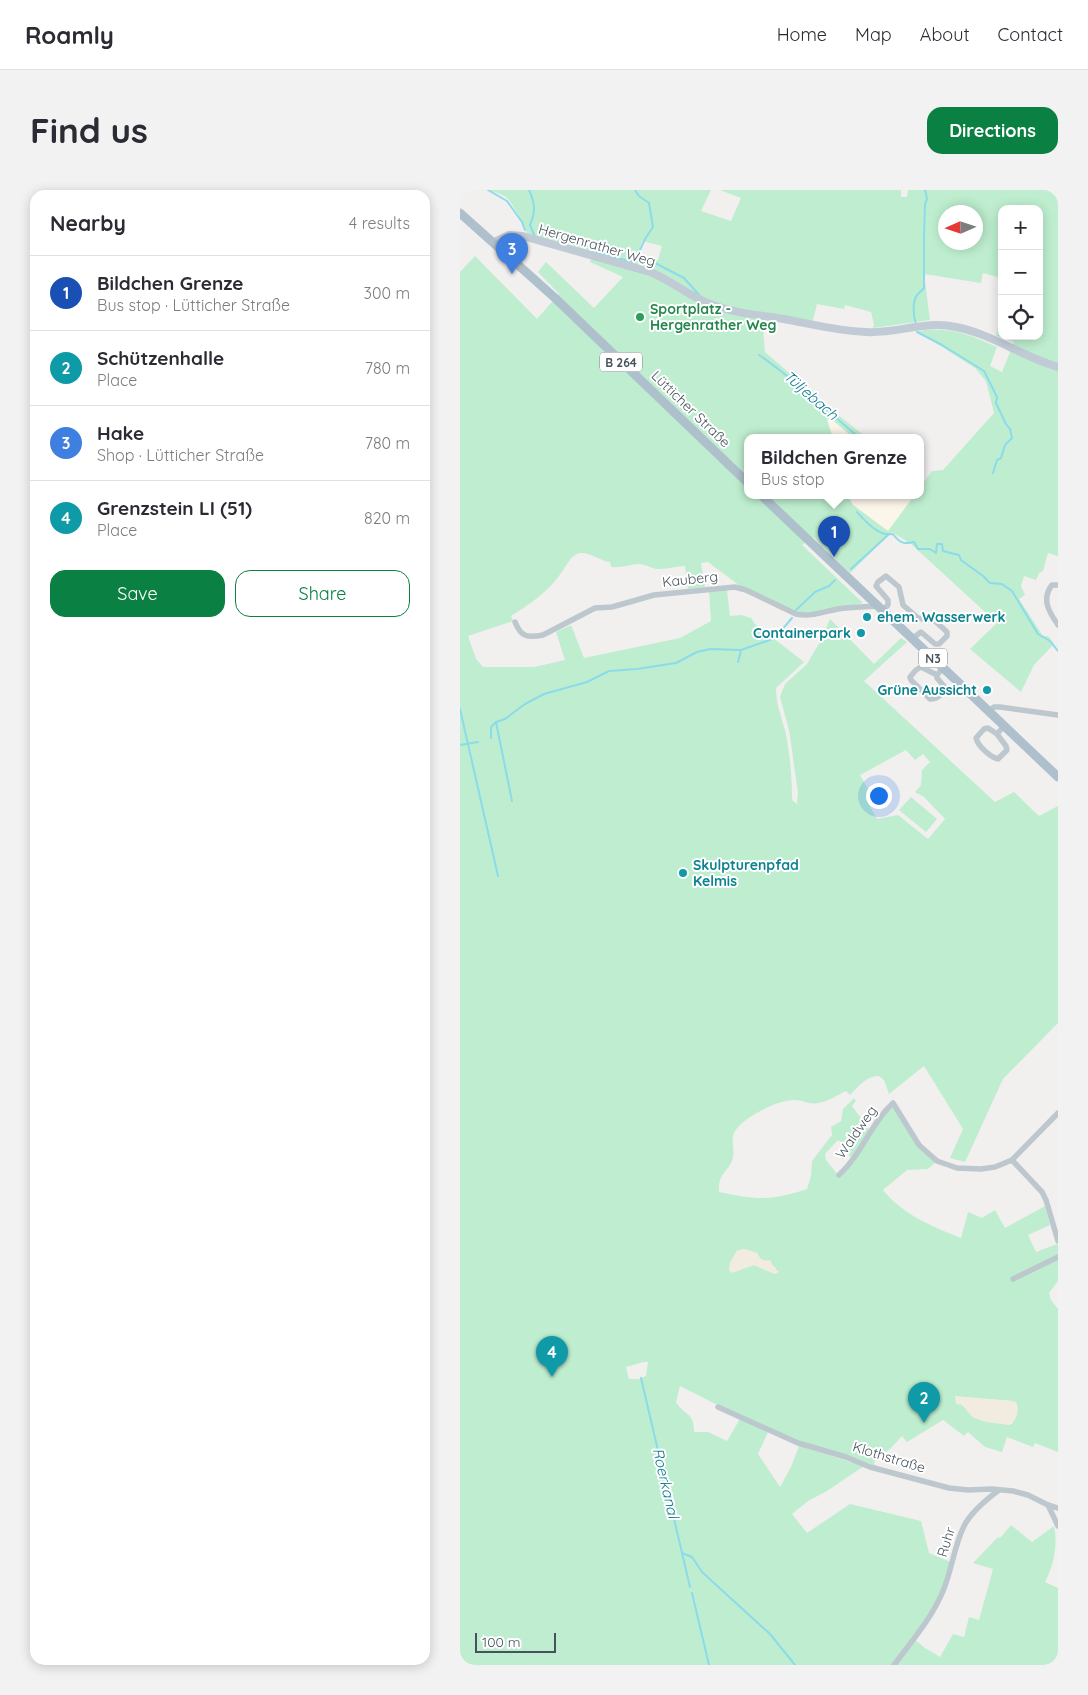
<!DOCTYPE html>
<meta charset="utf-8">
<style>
:root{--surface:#fff;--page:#f2f2f3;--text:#2b2b33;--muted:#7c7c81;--line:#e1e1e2;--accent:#0b8043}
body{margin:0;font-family:Quicksand,sans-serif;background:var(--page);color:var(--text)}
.controls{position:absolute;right:15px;top:15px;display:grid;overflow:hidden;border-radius:10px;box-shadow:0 2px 12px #0003}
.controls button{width:45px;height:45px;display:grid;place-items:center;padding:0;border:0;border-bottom:1px solid var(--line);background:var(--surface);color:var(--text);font:25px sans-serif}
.compass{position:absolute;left:478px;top:15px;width:45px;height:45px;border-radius:50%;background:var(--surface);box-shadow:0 2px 12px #0003;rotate:267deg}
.scale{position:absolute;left:15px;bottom:12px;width:81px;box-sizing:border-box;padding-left:5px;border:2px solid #47535c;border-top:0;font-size:14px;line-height:18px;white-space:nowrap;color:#47535c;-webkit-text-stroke:4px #fff;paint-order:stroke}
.you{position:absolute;left:418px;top:605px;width:18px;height:18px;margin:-12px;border:4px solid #fff;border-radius:50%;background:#1a73e8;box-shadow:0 0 0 8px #1a73e833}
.badge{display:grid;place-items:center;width:32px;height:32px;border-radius:50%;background:var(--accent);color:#fff;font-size:16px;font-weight:700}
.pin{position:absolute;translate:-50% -41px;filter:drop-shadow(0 1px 2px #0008)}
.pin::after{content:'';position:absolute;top:26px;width:18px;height:15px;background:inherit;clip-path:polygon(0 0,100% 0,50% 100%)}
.popup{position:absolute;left:284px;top:244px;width:180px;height:65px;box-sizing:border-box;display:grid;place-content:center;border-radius:10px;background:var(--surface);filter:drop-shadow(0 1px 4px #0005);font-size:16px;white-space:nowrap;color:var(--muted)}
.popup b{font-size:19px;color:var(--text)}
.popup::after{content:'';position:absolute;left:50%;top:100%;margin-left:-10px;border:10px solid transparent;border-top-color:var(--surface)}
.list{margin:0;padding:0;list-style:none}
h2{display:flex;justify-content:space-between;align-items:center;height:65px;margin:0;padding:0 20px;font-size:21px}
h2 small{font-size:16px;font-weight:400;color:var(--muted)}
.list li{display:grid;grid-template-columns:32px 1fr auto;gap:15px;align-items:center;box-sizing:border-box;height:75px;padding:0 20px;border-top:1px solid var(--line)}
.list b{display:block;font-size:19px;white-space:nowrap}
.list p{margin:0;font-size:16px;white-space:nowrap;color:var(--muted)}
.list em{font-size:16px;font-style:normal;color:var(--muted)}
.actions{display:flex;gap:10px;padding:15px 20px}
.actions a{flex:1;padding:11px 0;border:1px solid var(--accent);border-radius:15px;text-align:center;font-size:18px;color:var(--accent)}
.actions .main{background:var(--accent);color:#fff}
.icon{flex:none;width:28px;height:28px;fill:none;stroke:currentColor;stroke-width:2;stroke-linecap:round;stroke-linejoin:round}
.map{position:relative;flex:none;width:598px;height:1475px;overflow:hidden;border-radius:15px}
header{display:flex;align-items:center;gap:30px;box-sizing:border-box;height:70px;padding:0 25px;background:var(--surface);border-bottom:1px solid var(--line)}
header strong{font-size:24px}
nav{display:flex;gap:28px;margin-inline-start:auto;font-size:18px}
.intro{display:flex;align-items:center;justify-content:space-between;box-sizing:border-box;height:120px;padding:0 30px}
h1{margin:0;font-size:35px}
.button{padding:12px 22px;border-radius:15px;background:var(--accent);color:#fff;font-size:18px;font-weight:700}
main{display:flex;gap:30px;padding:0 30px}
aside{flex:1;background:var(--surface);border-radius:15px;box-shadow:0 2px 12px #0003}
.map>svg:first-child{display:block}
.commercial{fill:#fcf5e9}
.green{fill:#beeecf;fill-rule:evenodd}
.sand{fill:#f2ece0}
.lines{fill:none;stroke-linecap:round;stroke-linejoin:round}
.stream{stroke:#8cdbea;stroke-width:2}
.street{stroke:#bdc7ce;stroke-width:5.5}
.secondary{stroke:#c0cbd6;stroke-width:8}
.primary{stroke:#afc0cd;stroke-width:9}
.leisure-dot{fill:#2e9e5b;stroke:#fff;stroke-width:2}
.culture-dot{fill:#0f9aa8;stroke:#fff;stroke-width:2}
.labels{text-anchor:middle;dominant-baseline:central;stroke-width:4;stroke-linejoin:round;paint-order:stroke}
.shield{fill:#fff;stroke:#7e878d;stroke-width:1}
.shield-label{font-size:12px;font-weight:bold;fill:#47535c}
.street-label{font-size:14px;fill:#47535c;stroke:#fff}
.leisure-label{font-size:14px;font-weight:bold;fill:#27864d;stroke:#fff;text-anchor:start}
.culture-label{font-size:14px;font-weight:bold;fill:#0d838f;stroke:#fff;text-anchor:start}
.water-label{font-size:15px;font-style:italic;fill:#0f7b91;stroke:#fff}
</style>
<header>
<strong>Roamly</strong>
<nav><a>Home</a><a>Map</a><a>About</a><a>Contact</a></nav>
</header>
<div class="intro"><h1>Find us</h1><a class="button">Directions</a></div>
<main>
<aside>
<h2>Nearby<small>4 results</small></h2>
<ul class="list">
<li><span class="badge" style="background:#1a4fb4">1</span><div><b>Bildchen Grenze</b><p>Bus stop · Lütticher Straße</p></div><em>300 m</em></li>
<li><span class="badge" style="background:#0f9aa8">2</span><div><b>Schützenhalle</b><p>Place</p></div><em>780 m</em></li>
<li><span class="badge" style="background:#3f7fe0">3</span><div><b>Hake</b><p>Shop · Lütticher Straße</p></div><em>780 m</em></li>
<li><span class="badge" style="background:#0f9aa8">4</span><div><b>Grenzstein LI (51)</b><p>Place</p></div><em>820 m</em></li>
</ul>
<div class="actions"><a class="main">Save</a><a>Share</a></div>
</aside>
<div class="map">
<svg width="598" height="1475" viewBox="0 0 598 1475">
<rect width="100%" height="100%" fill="#f2efef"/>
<g class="commercial">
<path d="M370 228 393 246 394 248H373L367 230Z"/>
<path d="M388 306H454L428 341 393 315Z"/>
</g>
<g class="green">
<path d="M28 0H251L241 21 271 31 281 8 260 0H441V7H447L448 0H598V366L588 363 583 381 579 383 576 390 564 386 561 396 565 405 559 409 583 446H588L594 454 574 475 561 502 510 459 537 433 451 354 432 342 390 383 353 347 342 355 403 413 351 424 335 421 280 396 248 372 241 373 245 397 228 399 225 376C216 376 209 379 201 379 193 380 186 374 178 374 169 375 161 378 151 377L150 372C140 371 130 362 120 363 110 365 105 379 99 386 86 403 69 415 51 426L53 431 8 446 16 469 23 477H74L105 470 96 442 111 435 124 468 220 448 251 431 249 402 267 400 270 426 281 425 291 428 295 434 344 472 316 498C316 513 321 526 325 540 330 563 332 587 332 610L337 614 338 603 329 540 320 507 325 494 347 474 360 452 370 429 414 474 441 448 447 452 404 491 535 612 554 602 579 626 598 616V833L543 889 505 972 490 968 503 939 464 876 429 904 424 890 419 886C406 886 399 896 390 905L386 901C377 905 368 912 358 913 349 915 343 910 335 910 319 909 284 927 275 941 270 949 275 959 273 968 269 982 258 982 259 1002 296 1010 311 1011 347 999L351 986 352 971 372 945 371 937 381 931 383 919 394 908 396 911 392 916 411 942 433 913 459 955 477 971 468 979 447 980 423 1000C442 1024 473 1037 501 1048L508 1022 522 1028 535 1020 545 1038 585 1016 590 1035 568 1045 576 1062 597 1054 598 1056V1091L589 1103 591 1110 598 1119V1262L575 1253 573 1257 547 1247 542 1262 525 1257 508 1242 504 1246 483 1230 447 1252 442 1246 430 1259 415 1269 414 1274 419 1277 347 1254 309 1240 298 1264 320 1297 331 1277 339 1256 404 1276 367 1301 348 1311 332 1324 347 1343 390 1314 461 1331 469 1363 493 1373 483 1402 454 1449 465 1458 480 1467 493 1444 504 1447 509 1427 519 1430 533 1379 513 1373 538 1347 540 1348 551 1335 572 1352 594 1336C598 1354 594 1375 585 1392L598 1398V1475H0V82L15 66 77 129 99 104 78 82 86 72 134 118 163 87 130 72 132 63 67 43C65 36 52 12 47 8 42 4 34 2 28 0ZM542 19H579V146H542V120L536 146 554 152 542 182 530 176 537 157C505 143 492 137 457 141L515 178 526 191 534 223 483 280 472 281 460 297V306H454L428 341 393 315 388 306H288V248H373L367 230 370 228 394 248H407L372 220 305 162 302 128 360 139 353 130 357 114 384 119 385 115 411 122 414 134 413 138 470 130 464 84 521 93 523 83 542 88ZM486 22H516V52H486ZM182 51 202 56 198 70 178 65ZM446 560 455 570 463 564 470 572 462 580 461 595 455 602 464 607 485 629 468 649 438 625 417 629 406 609 412 606 400 585ZM378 950 384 955 393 972 379 986 366 970 365 964ZM284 1059 297 1063 300 1069 316 1078 315 1084 294 1075 279 1079 270 1073 277 1061ZM184 1172H188L186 1186 179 1189H169L166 1177ZM220 1196 281 1227 267 1251 248 1242H234C234 1221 225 1227 216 1212ZM495 1207 552 1211 553 1233 549 1235 513 1227Z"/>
<path d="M451 607 477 629 466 642 439 620Z"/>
</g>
<g class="sand">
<path d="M284 1059 297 1063C300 1069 303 1072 310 1070L313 1076 319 1082 315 1084 294 1075 272 1083 269 1080 270 1073 277 1061Z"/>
<path d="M495 1206 552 1211 556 1212C560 1220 557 1230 549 1235 538 1233 519 1233 511 1225 508 1223 506 1218 504 1215L496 1214Z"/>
</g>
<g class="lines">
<g class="stream">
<path d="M28 0 47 11 62 32 65 40"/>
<path d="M69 0C75 13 76 21 70 35L75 47"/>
<path d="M133 62 173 72 180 69 189 73"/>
<path d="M175 71 185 49 193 37 189 13 179 6 175 0"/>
<path d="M195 73 224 88 240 106"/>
<path d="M456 134C453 126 452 110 458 104 460 102 462 100 464 98V46L465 14 467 9 465 0"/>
<path d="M457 142 482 155 524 181 537 207 536 213 546 234 550 239 552 248 545 255 541 268 537 270 533 283"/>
<path d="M299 165C336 190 366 221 400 248"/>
<path d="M397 322C405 331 419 347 433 344 439 352 443 355 454 352L458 359H470L476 363 477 354H482L483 361 499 365 501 370 523 386 530 393 542 394 552 401 578 444 590 451 598 461"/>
<path d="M391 379 428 345"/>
<path d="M336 420 355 402 369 396 375 390"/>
<path d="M278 472 281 460"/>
<path d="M0 519 38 686"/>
<path d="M36 532 52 611"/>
<path d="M31 548V537L36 532 45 529 65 514 84 504 127 492 149 481 177 479 216 473 237 462 250 459 281 460 315 448 332 428"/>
<path d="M0 555 18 552"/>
<path d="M181 1188 230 1397"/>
<path d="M222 1363 232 1367 242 1382 310 1444 335 1475"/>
<path d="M232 1403 249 1475"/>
</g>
<g class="street">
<path d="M598 395H592C581 409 589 422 598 435"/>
<path d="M423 420 428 415V410L416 396 418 392 426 386 439 397 443 415 458 428 475 431 487 442V446L479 454H475L461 442 453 448"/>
<path d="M55 432C61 447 67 448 83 445L135 418 152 417 194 405 275 397 286 400 336 424C353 427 361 422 378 419 391 417 404 417 417 416"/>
<path d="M477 485 461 477 456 480 450 487 451 490 470 509C478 509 484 504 484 496L477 488V485L483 478"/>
<path d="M528 521 534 517H540L598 525"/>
<path d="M537 544 546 556 547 560 538 569C530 567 518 556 516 548L524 539 528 538 537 544 544 536"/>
<path d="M552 970 582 1002 586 1010 598 1051"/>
<path d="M379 985C402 964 411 933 433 913L459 955 477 971 497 978 521 979 535 977 552 970 598 923"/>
<path d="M553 1089 598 1067"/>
<path d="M258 1217 338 1253 386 1267 410 1277 489 1298 508 1300 532 1299 553 1301 568 1305 588 1315 598 1318"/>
<path d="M588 1315 598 1336"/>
<path d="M434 1475C451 1452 472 1428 483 1401 492 1380 494 1356 504 1336 511 1322 527 1309 539 1300"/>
</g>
<path class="secondary" d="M34 52 49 45 63 46 190 82C211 90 228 106 250 114 273 123 299 125 324 129 351 134 378 141 406 142 436 144 466 130 496 137 532 144 563 167 598 177"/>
<g class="primary">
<path d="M0 23 95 108 288 293"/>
<path d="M302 306 598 587"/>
</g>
</g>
<circle class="leisure-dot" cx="180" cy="127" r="5"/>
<g class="culture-dot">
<circle cx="407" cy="427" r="5"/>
<circle cx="401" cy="443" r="5"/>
<circle cx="527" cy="500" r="5"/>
<circle cx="223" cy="683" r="5"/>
</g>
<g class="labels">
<g class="shield">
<rect x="140" y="162.5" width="42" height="19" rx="4"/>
<rect x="459" y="458.5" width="28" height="19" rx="4"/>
</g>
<g class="shield-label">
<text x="161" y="172">B 264</text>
<text x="473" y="468">N3</text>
</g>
<g class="street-label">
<text transform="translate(137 55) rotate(16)">Hergenrather Weg</text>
<text transform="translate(231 219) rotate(44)">Lütticher Straße</text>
<text transform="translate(230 389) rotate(-6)">Kauberg</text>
<text transform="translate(396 942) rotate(-55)">Waldweg</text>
<text transform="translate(429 1267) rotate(17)">Klothstraße</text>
<text transform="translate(486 1352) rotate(-73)">Ruhr</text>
</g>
<g class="leisure-label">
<text x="190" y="119">Sportplatz -<tspan x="190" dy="16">Hergenrather Weg</tspan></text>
</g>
<g class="culture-label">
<text x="417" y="427">ehem. Wasserwerk</text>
<text x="391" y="443" text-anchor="end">Containerpark</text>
<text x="517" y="500" text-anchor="end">Grüne Aussicht</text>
<text x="233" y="675">Skulpturenpfad<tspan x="233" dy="16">Kelmis</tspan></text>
</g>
<g class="water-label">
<text transform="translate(351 205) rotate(41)">Tüljebach</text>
<text transform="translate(206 1293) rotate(77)">Roerkanal</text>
</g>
</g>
</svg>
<div class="controls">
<button>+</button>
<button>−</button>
<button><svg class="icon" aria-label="locate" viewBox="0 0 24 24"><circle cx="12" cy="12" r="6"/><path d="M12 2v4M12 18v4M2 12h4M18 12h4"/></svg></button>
</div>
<svg class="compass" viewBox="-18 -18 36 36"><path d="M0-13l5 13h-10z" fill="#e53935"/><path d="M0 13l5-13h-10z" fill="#7c7c81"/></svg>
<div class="scale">100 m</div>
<div class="you"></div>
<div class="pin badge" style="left:374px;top:367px;background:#1a4fb4">1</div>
<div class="popup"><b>Bildchen Grenze</b>Bus stop</div>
<div class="pin badge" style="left:464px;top:1233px;background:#0f9aa8">2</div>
<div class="pin badge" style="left:52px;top:84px;background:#3f7fe0">3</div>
<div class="pin badge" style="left:92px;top:1187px;background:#0f9aa8">4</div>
</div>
</main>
